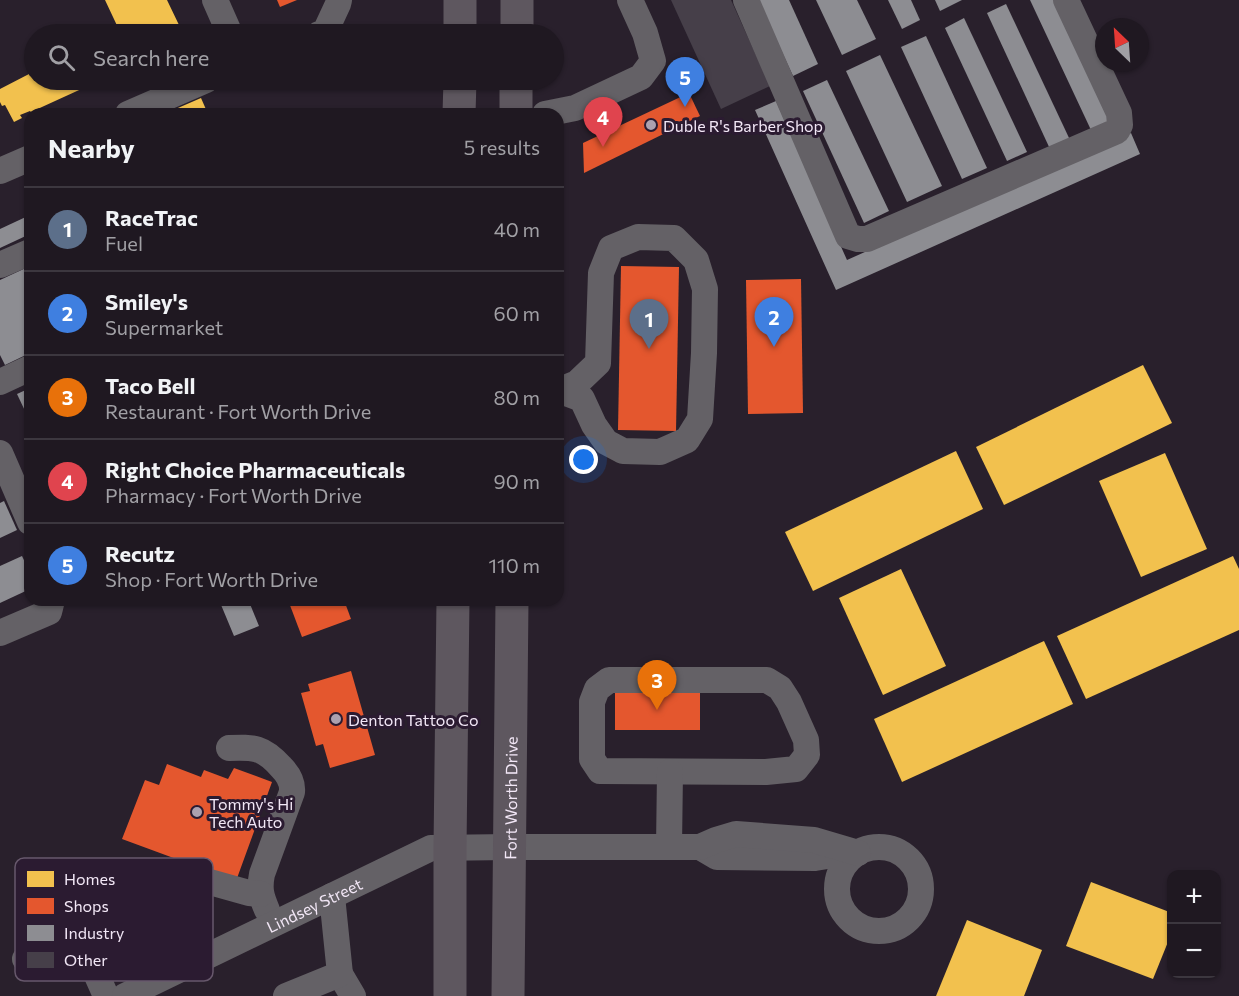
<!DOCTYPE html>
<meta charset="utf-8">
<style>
:root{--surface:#1f1821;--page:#27212a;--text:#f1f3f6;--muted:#a1a0a5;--line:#3c373f;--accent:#1a73e8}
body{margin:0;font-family:Commissioner,sans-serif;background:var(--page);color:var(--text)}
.controls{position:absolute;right:18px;bottom:18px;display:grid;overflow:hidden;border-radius:12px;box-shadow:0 2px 4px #0004}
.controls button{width:54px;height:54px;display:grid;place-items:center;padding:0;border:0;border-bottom:2px solid var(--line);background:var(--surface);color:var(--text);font:30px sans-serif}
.compass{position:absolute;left:1095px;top:18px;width:54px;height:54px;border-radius:50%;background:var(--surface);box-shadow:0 2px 4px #0004;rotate:335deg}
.you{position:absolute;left:584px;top:460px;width:21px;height:21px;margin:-15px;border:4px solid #fff;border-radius:50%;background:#1a73e8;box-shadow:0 0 0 9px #1a73e833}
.badge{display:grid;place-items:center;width:39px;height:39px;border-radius:50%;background:var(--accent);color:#fff;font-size:20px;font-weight:700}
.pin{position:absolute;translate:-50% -50px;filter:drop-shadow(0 2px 3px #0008)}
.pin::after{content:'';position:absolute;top:32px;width:21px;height:18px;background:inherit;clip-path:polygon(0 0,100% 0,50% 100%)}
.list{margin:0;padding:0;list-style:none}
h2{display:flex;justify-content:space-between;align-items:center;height:78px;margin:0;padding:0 24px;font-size:26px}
h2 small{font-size:20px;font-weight:400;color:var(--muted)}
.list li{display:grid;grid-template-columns:39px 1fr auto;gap:18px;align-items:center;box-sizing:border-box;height:84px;padding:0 24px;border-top:2px solid var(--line)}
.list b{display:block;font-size:22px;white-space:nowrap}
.list p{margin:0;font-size:20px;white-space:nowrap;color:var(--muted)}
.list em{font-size:20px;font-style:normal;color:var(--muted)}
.icon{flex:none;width:33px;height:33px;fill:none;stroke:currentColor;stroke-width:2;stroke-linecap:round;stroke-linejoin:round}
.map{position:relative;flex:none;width:1239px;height:996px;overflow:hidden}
.search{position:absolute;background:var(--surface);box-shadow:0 2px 4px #0004;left:24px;top:24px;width:540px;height:66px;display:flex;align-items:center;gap:15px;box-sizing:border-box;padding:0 21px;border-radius:33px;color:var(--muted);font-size:22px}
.panel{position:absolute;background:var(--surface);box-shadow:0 2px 4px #0004;left:24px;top:108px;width:540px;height:498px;border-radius:18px}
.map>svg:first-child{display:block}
.homes{fill:#f2c14e}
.shops{fill:#e4572e}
.industry{fill:#8d8d92}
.building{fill:#463f49}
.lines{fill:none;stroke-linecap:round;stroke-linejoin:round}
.minor{stroke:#646166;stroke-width:26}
.major{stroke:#5e575f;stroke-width:33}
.poi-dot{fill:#aca1af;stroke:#2b1b31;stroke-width:2}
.labels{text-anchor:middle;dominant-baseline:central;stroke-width:6;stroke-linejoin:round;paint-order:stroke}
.poi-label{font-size:16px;fill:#f2e7f6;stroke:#2b1b31;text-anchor:start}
.street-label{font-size:16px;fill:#f2e7f6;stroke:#2b1b31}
.key{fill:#2b1b31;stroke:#67586c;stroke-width:1.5}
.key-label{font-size:16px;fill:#f2e7f6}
</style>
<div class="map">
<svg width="1239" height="996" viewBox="0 0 1239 996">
<rect width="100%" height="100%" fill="#29202c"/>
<g class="homes">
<path d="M105 0H167L179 25 171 29 174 34H121Z"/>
<path d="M29 74 30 76 34 74V80H101L31 112 30 111 20 115 22 118 14 122 5 105 2 106 0 102V89Z"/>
<path d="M201 98 208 114H164Z"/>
<path d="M1143 365 1172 423 1004 505 976 447Z"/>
<path d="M956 451 983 509 813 591 785 532Z"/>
<path d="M1165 453 1207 549 1141 577 1099 481Z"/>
<path d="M1233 556 1239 569V630L1086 699 1057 636Z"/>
<path d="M901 569 946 666 883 695 839 598Z"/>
<path d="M1044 641 1073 704 902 782 874 719Z"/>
<path d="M1091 882 1172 913V932L1153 979 1066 946Z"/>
<path d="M967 920 1042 950 1024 996H936Z"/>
</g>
<g class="shops">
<path d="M277 0H297L280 7Z"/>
<path d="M689 93 700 116 584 173 583 143Z"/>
<path d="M621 266 679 267 676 431 618 430Z"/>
<path d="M801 279 803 413 748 414 746 280Z"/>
<path d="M288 600H344L351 619 302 637Z"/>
<path d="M351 671 375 755 330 768 323 744 316 746 301 693 310 691 308 684Z"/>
<rect x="615" y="689" width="85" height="41"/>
<path d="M167 764 201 777 204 770 228 779 234 768 272 782 236 881 122 839 145 780 159 785Z"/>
</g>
<g class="industry">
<path d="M758 0H789L818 64 793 76Z"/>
<path d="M816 0H857L876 39 842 55Z"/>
<path d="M888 0H911L920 20 902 29Z"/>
<path d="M935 0H962L940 11Z"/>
<path d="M1030 0H1054L1110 121 1091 130Z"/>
<path d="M1006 4 1070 140 1050 149 987 13Z"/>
<path d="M964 18 1027 152 1007 161 945 28Z"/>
<path d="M926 36 987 168 962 179 901 47Z"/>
<path d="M880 55 942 186 907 202 846 71Z"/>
<path d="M827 80 889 211 864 223 803 91Z"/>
<path d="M776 101 847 260 1131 133 1140 154 836 290 755 110Z"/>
<path d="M30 215V234L0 248V229Z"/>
<path d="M30 266V353L5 365 0 355V280Z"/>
<path d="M30 388V411L26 413 17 394Z"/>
<path d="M4 501 17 530 0 538V503Z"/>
<path d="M22 556 30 573V589L0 603V566Z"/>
<path d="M219 600H260L250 604 259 626 234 636Z"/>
</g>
<path class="building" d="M671 0H731L770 86 721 109Z"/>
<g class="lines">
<g class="minor">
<path d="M215 0 230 34"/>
<path d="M746 0 848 236 858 239H867L1117 131 1120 125 1119 113 1066 0"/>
<path d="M319 34 325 32 338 4 339 0"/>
<path d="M128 114 206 80"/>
<path d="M545 114 575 108 641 77 653 61 645 33 630 0"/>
<path d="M0 171 30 158"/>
<path d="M0 265 30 252"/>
<path d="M0 382 30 368"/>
<path d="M558 390 582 399 594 425 606 442 623 451 660 452 687 440 700 419 704 353 705 289 696 260 674 238 638 237 611 248 601 273 598 363 577 383 560 390"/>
<path d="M0 453 30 522"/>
<path d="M0 633 49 612 52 600"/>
<path d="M609 680H767L780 688 789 702 806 740 807 755 796 769 766 772 600 771 592 759V702L597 689Z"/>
<path d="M229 748C254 747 263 747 281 767 288 774 293 782 292 792L262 874C259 889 261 896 267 910"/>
<path d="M669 847 670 772"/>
<path d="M700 847 717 857 815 858 846 853"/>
<circle cx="879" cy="889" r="42"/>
<path d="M79 935 106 996"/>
<path d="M25 959 79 935 122 914 149 894 157 880 164 874 174 872 249 893 261 894"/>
<path d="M340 974 353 996"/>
<path id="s1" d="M125 996 431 848 510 847H700L716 840 736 834 814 840 858 853"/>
<path d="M286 996 340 974 332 896"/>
</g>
<g class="major">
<path d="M460 34V0"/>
<path d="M517 34V0"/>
<path d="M459 114 460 80"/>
<path d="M516 114V80"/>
<path d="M450 996V848L453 600"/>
<path id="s2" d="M508 996 512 600"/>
</g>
</g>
<g class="poi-dot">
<circle cx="651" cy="125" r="6"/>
<circle cx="336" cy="719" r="6"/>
<circle cx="197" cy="812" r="6"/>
</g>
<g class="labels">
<g class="poi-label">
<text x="663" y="125">Duble R's Barber Shop</text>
<text x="348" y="719">Denton Tattoo Co</text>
<text x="209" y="803">Tommy's Hi<tspan x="209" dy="18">Tech Auto</tspan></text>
</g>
<g class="street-label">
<text stroke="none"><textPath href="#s2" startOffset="198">Fort Worth Drive</textPath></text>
<text stroke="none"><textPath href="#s1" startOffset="210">Lindsey Street</textPath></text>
</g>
</g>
<rect x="15" y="858" width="198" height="123" rx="9" class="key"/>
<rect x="27" y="871" width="27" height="16" fill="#f2c14e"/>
<rect x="27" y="898" width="27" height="16" fill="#e4572e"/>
<rect x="27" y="925" width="27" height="16" fill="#8d8d92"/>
<rect x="27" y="952" width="27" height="16" fill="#463f49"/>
<g class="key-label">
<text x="64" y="885">Homes</text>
<text x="64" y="912">Shops</text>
<text x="64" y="939">Industry</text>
<text x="64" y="966">Other</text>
</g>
</svg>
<div class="controls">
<button>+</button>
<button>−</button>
</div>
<svg class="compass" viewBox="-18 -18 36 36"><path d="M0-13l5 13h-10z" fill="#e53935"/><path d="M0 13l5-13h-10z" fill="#a1a0a5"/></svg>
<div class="you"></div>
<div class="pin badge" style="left:649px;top:349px;background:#5c6f8a">1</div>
<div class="pin badge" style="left:774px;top:347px;background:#3f7fe0">2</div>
<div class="pin badge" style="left:657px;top:710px;background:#e8710a">3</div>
<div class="pin badge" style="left:603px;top:147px;background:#e0444e">4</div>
<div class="pin badge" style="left:685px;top:107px;background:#3f7fe0">5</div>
<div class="search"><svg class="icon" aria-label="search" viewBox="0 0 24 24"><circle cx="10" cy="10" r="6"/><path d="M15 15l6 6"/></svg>Search here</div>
<section class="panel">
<h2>Nearby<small>5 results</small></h2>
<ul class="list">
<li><span class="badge" style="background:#5c6f8a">1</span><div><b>RaceTrac</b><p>Fuel</p></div><em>40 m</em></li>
<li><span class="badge" style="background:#3f7fe0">2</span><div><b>Smiley's</b><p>Supermarket</p></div><em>60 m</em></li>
<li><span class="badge" style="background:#e8710a">3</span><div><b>Taco Bell</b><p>Restaurant · Fort Worth Drive</p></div><em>80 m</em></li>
<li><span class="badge" style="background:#e0444e">4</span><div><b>Right Choice Pharmaceuticals</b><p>Pharmacy · Fort Worth Drive</p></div><em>90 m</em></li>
<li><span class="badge" style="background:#3f7fe0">5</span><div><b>Recutz</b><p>Shop · Fort Worth Drive</p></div><em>110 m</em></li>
</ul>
</section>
</div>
